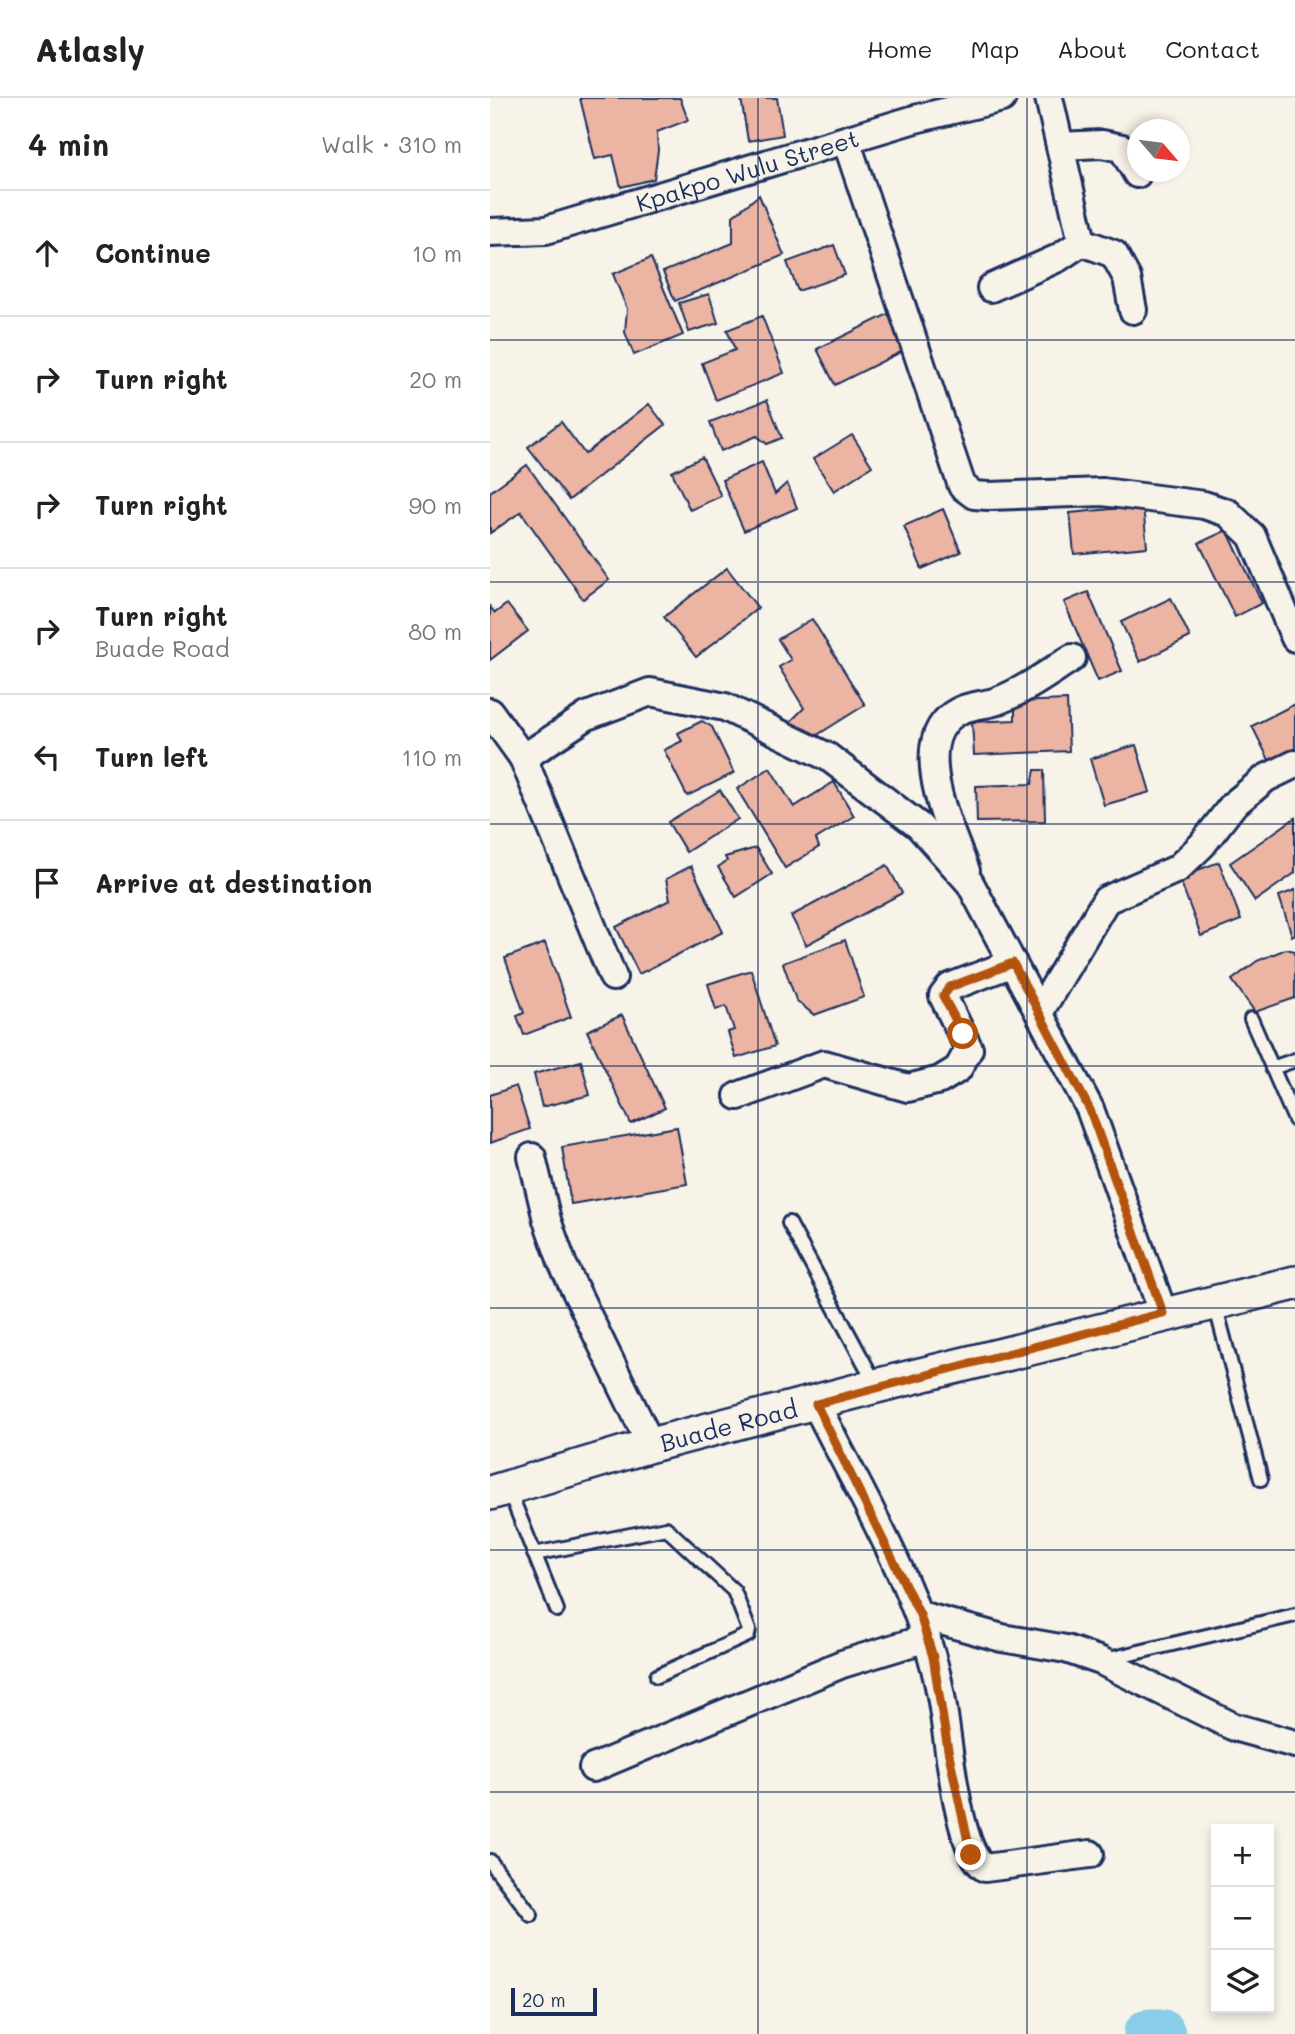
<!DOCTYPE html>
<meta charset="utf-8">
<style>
:root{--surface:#fff;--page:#f6f6f6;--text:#222;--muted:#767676;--line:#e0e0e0}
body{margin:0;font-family:Mali,sans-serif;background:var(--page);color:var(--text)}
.controls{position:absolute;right:21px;bottom:21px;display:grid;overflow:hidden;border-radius:0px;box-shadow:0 4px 10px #0003}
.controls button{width:63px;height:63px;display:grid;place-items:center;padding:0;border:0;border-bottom:2px solid var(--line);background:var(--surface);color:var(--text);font:35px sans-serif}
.compass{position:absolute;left:637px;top:21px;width:63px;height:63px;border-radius:50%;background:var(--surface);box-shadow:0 4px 10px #0003;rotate:118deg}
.scale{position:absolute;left:21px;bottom:18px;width:86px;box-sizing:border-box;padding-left:7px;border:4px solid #1b2f5e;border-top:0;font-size:19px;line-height:24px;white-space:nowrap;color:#1b2f5e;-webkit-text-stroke:5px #f7f3e8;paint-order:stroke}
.stop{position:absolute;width:21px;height:21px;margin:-16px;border:5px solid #b45309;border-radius:50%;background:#fff}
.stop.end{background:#b45309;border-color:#fff;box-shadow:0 2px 7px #0008}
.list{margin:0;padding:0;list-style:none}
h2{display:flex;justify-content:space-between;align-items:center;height:91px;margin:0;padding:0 28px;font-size:30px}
h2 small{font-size:23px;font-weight:400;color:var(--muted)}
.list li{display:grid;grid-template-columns:46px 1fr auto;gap:21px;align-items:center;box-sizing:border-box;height:126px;padding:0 28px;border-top:2px solid var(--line)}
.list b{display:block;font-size:26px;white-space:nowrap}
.list p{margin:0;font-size:23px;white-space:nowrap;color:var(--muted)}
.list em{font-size:23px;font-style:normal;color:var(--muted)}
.icon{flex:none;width:38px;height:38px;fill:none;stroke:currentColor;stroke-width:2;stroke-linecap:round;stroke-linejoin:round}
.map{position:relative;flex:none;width:805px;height:1936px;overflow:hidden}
header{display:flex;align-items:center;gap:42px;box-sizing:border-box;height:98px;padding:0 35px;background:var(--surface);border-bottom:2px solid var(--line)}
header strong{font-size:33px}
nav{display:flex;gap:38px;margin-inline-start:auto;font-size:24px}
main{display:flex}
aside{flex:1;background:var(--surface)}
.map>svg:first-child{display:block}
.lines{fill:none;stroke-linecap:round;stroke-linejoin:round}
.river{stroke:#89cdea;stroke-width:51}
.building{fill:#ecb4a2;stroke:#1b2f5e;stroke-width:2}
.service-casing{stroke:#1b2f5e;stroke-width:18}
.minor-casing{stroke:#1b2f5e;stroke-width:32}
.tertiary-casing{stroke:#1b2f5e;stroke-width:38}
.service{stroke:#f7f3e8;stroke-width:12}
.minor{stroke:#f7f3e8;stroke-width:26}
.tertiary{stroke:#f7f3e8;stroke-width:33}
.route{stroke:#b45309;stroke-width:9}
.grid{fill:none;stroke:#1b2f5e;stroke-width:2;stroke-opacity:0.55}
.labels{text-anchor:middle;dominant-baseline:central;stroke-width:6;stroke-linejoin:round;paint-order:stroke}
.street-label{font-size:24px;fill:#1b2f5e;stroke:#f7f3e8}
</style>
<header>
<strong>Atlasly</strong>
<nav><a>Home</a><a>Map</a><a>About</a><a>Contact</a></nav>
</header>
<main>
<aside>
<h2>4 min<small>Walk · 310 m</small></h2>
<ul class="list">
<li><svg class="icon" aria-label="ahead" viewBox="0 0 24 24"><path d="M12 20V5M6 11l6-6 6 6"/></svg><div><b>Continue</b></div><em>10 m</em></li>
<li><svg class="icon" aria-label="right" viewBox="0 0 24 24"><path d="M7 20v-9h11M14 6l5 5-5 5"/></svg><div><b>Turn right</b></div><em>20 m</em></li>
<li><svg class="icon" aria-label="right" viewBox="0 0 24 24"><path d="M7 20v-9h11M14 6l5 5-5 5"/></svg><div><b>Turn right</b></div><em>90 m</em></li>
<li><svg class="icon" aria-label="right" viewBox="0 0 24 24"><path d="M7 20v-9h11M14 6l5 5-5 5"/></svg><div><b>Turn right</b><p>Buade Road</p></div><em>80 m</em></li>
<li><svg class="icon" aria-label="left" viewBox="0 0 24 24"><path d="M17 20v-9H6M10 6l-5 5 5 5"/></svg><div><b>Turn left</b></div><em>110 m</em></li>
<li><svg class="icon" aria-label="arrive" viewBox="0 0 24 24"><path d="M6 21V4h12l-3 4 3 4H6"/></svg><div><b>Arrive at destination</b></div></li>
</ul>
</aside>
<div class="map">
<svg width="805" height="1936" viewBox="0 0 805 1936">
<rect width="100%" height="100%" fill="#f7f3e8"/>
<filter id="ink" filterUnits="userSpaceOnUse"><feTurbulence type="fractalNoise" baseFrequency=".0143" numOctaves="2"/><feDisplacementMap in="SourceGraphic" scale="14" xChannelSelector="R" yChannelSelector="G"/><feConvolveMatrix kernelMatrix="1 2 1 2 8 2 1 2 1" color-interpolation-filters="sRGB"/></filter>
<g filter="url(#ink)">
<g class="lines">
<path class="river" d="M659 1936H670"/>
</g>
<g class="building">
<path d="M90 0H190L198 22 167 34 168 52 164 81 131 89 123 57 105 61Z"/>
<path d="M251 0H287L293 37 258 43Z"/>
<path d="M269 97 294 157 185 203 173 174 243 145V118Z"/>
<path d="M344 147 355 177 308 193 297 164Z"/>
<path d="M161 160 193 237 144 257 135 234 137 211 123 176Z"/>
<path d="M219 196 228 225 199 234 189 205Z"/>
<path d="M402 214 419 250 345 287 327 251Z"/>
<path d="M272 218 294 275 226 302 212 265 245 252 237 232Z"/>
<path d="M277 302 292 340 277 346 267 338 231 353 220 324Z"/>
<path d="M159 306 175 327 79 402 38 349 71 324 95 356Z"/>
<path d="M362 337 382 368 344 393 323 361Z"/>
<path d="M212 359 231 398 200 412 182 374Z"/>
<path d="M272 364 285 396 297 385 307 410 254 433 232 382Z"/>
<path d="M37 367 119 482 93 501 31 414 0 435V394Z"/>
<path d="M653 408 657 449 584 456 580 415Z"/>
<path d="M453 411 471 454 432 471 414 428Z"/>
<path d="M737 432 772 505 745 519 709 445Z"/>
<path d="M237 470 268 510 206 559 174 519Z"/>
<path d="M598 494 632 573 608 583 574 504Z"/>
<path d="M681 500 700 539 650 564 631 524Z"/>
<path d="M17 506 38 533 0 562V509L5 515Z"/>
<path d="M322 521 375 607 316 644 298 626 314 610 289 569 301 562 288 541Z"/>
<path d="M577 602 579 653 484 657 482 624 525 622V604Z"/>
<path d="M805 606V657L782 668 762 628Z"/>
<path d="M212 623 222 629 244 675 197 698 174 652 192 643 188 635Z"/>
<path d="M646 647 660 694 614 707 600 661Z"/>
<path d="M280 670 304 709 344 684 364 718 326 741 329 749 295 770 247 691Z"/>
<path d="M545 672H554L555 723 487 724 486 688 542 686Z"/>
<path d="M230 692 248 721 196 754 178 724Z"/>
<path d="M805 720V775L765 803 740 765Z"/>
<path d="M266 750 282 776 246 799 228 769 237 763 235 759Z"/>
<path d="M729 764 751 822 711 838 689 779Z"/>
<path d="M397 767 412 795 316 847 301 818Z"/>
<path d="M201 768 233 834 149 876 126 829 180 802 176 781Z"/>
<path d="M805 792V836L802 838 789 798Z"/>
<path d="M355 842 374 899 324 917 306 902 293 865Z"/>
<path d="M55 845 81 919 34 937 27 918 34 915 15 860Z"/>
<path d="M796 851 805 853V900L765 914 742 882 767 863Z"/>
<path d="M261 872 285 948 246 960 238 934 244 932 236 908 226 912 218 886Z"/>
<path d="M132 917 175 1010 141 1026 97 933Z"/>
<path d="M91 963 100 997 52 1009 44 976Z"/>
<path d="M26 988 40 1031 0 1045V997Z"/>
<path d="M187 1029 197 1086 81 1106 72 1049Z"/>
</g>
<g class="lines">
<g class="service-casing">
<g id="service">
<path d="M761 921 805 1022"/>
<path d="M782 970 805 962"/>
<path d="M299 1125 385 1285"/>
<path d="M725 1206 771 1381"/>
<path d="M18 1390 67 1512"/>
<path d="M44 1456 176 1430 244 1493 259 1532 258 1537 167 1578"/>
<path d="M615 1562 805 1517"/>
<path d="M0 1763 41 1817"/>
</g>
</g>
<g class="minor-casing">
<g id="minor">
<path d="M559 0 592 144 624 156 637 180 643 212"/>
<path d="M356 42 472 388 484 397 498 398 613 394 714 407 738 415 762 438 805 540"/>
<path d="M570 48 612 46 632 50 647 76"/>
<path id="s1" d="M0 134 56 132 425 21 512 0"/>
<path d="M501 190 568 160 592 144"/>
<path d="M0 614 33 660 97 618 160 594 235 609 338 659 429 728 480 785 600 1011 673 1215"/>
<path d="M33 660 123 879"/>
<path d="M476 773C461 733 414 638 471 612 482 607 496 607 507 603 534 593 558 575 582 560"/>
<path d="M550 913 616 802 687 771 712 747 743 707 776 680 805 666"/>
<path d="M248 998 334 966 418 990 450 982 468 971 479 951 453 898 460 889 523 865"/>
<path d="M42 1059 57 1122 73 1167 161 1347"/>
<path d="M326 1306C371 1398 433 1497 451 1598 458 1633 466 1752 495 1770L600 1756"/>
<path d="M430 1517 512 1540 576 1551 611 1563 744 1629 805 1646"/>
<path d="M103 1670 352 1566 437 1540"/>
</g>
</g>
<g class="tertiary-casing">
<g id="tertiary">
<path id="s2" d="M0 1395 161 1347 386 1288 805 1185"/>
</g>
</g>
<use href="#service" class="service"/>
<use href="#minor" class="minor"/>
<use href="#tertiary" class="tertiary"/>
</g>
</g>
<g class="lines" filter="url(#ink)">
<path class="route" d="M473 936 453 898 460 889 523 865 600 1012 673 1215 326 1306 430 1517 443 1559 458 1652 481 1757"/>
</g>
<path class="grid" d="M268 0V1936M537 0V1936M0 242H805M0 484H805M0 726H805M0 968H805M0 1210H805M0 1452H805M0 1694H805"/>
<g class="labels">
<g class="street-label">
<text stroke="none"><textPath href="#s1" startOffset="266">Kpakpo Wulu Street</textPath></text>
<text stroke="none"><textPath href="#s2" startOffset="248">Buade Road</textPath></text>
</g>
</g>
</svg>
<div class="controls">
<button>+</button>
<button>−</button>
<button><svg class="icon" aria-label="layers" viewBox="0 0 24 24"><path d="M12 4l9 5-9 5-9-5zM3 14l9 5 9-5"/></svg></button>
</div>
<svg class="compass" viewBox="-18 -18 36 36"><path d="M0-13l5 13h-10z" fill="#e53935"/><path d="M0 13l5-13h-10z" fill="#767676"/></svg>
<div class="scale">20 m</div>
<div class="stop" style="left:473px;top:936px"></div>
<div class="stop end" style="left:481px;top:1757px"></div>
</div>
</main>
